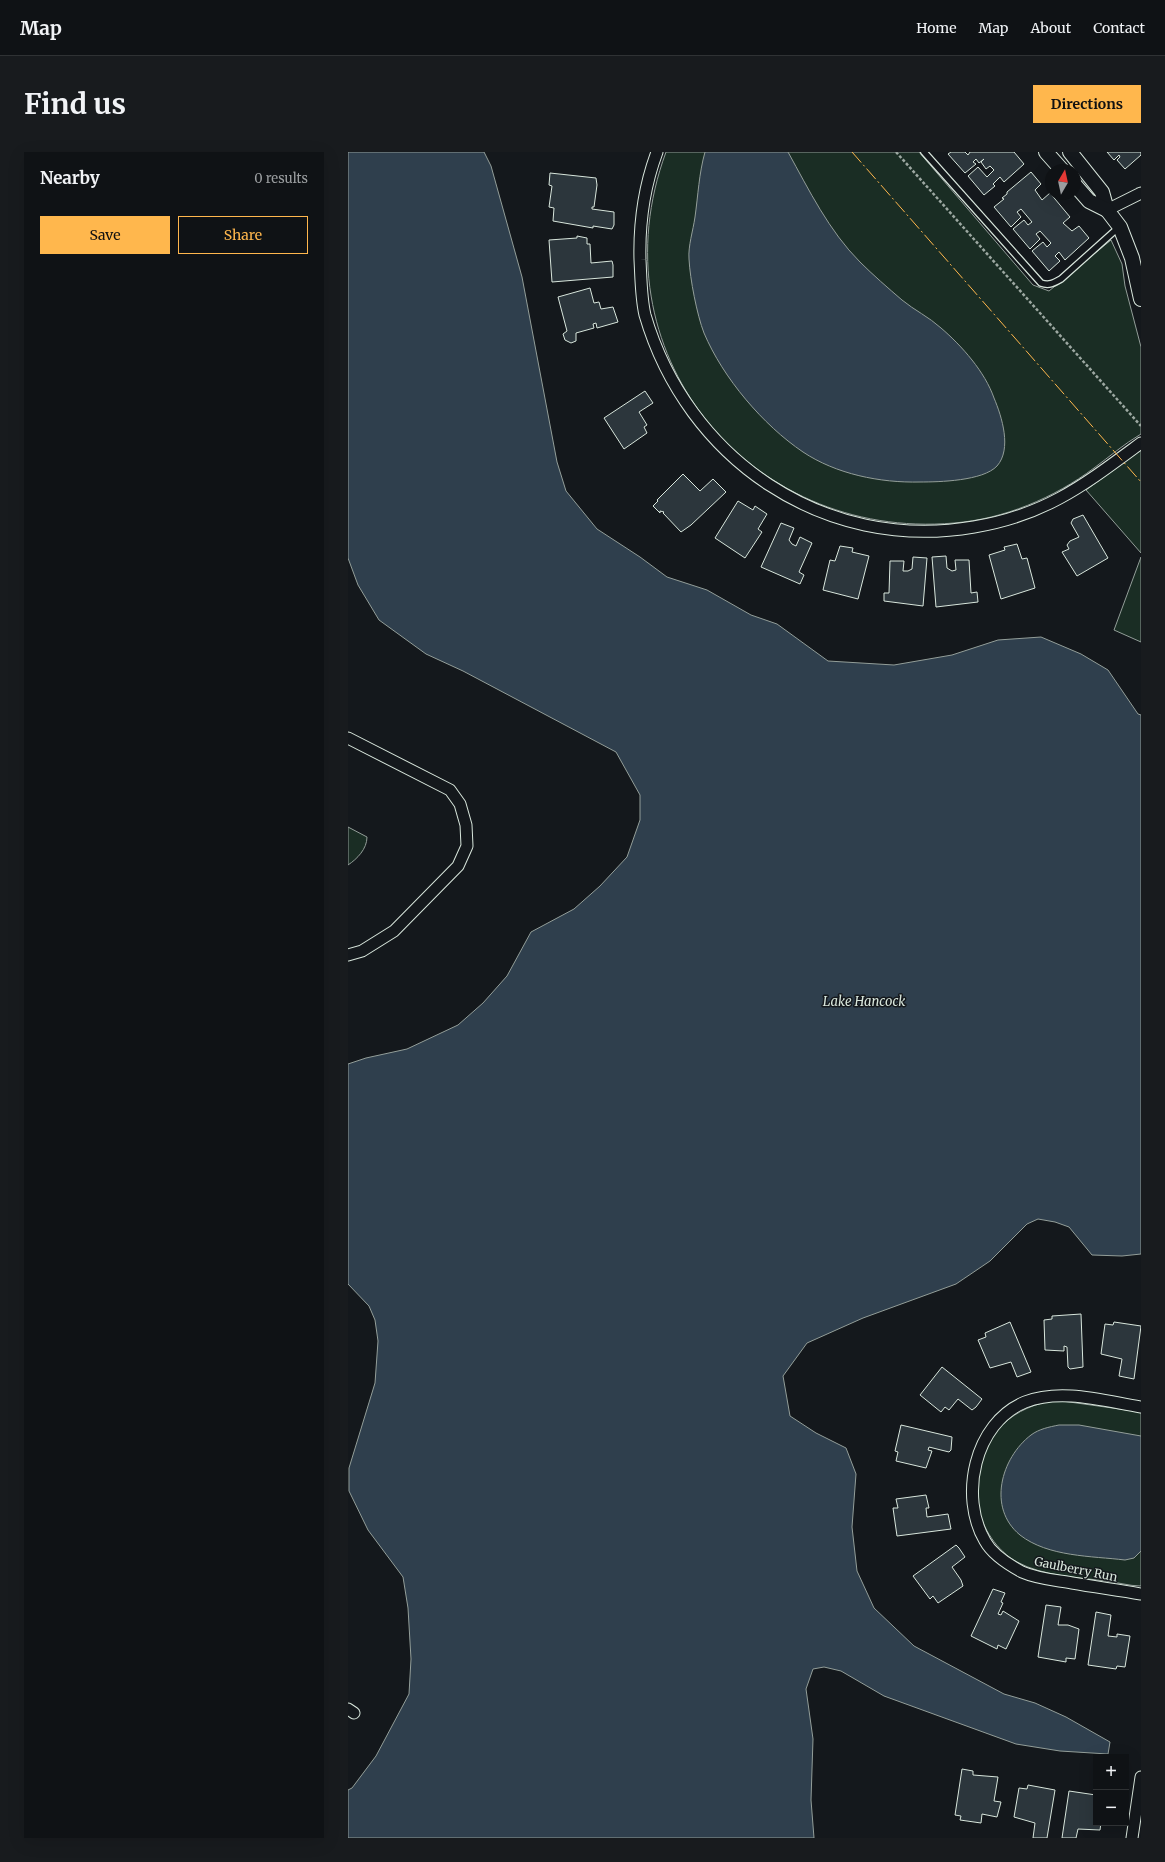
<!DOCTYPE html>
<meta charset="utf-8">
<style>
:root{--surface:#0f1215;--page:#181b1e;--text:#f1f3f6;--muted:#9b9ea0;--line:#2f3234;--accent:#ffb74d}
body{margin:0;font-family:Merriweather,serif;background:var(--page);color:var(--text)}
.controls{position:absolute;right:12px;bottom:12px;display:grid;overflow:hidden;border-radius:0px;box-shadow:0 4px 16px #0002}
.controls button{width:36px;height:36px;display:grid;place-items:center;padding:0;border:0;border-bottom:1px solid var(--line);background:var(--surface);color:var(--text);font:20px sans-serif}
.compass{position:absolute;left:697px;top:12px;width:36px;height:36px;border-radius:50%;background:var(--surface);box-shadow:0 4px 16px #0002;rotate:9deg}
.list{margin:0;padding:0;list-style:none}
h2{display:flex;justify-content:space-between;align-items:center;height:52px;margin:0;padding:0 16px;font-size:17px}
h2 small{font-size:13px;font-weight:400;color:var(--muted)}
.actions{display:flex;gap:8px;padding:12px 16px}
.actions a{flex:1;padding:9px 0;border:1px solid var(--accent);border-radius:0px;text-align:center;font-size:14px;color:var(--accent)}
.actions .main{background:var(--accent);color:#111}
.map{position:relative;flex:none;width:793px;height:1686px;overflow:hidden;border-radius:0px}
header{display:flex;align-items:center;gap:24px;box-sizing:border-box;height:56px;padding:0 20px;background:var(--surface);border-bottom:1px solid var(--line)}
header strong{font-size:19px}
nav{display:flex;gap:22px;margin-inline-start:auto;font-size:14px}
.intro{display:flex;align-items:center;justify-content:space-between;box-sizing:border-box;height:96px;padding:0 24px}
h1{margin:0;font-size:28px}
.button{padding:10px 18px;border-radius:0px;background:var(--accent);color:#111;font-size:14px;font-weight:700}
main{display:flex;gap:24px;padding:0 24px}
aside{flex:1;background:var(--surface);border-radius:0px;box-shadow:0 4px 16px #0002}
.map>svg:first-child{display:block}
.green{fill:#1a2d24;stroke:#939e99}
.water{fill:#2f3f4d;stroke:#939e99}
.building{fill:#2c363c;stroke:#d8e6dc}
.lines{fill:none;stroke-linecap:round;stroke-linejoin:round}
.service-casing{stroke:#d8e6dc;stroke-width:8}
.minor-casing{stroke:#d8e6dc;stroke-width:13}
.tertiary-casing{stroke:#d8e6dc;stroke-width:16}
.path{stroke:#9da8a2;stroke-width:2.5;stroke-dasharray:3 2;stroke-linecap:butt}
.service{stroke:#14181c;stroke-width:5.5}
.minor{stroke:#14181c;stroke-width:11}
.tertiary{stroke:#14181c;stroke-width:14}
.power{stroke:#ffb74d;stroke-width:1;stroke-dasharray:14 3 2 3;stroke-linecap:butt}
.labels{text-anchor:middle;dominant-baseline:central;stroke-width:3;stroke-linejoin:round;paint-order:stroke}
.street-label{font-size:12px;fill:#d8e6dc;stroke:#14181c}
.water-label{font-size:13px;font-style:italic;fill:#d8e6dc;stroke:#14181c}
</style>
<header>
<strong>Map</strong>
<nav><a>Home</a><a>Map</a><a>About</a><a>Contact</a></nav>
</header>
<div class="intro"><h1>Find us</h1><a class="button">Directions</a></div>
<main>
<aside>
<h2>Nearby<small>0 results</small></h2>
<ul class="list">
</ul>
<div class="actions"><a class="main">Save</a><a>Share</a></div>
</aside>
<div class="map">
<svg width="793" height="1686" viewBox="0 0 793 1686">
<rect width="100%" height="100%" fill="#14181c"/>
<g class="green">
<path d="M318 0H571L685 133 701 139 763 88 774 112 777 134 793 195V282C776 292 761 305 746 316 706 346 656 367 606 371 399 389 245 198 318 0Z"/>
<path d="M793 298V401L738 338Z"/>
<path d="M793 405V490L766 478Z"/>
<path d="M0 675 19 685C19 697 9 707 0 713Z"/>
<path d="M707 1248 793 1260V1434C781 1434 769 1430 757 1429 728 1425 695 1424 669 1410 649 1399 634 1376 630 1354 625 1330 635 1290 654 1273 670 1258 687 1252 707 1248Z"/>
</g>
<g class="water">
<path d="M0 0H136L143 14 174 125 209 310 218 339 249 377 292 405 319 425 359 438 403 463 429 472 480 509 546 513 604 503 650 488 693 485 733 502 760 518 790 562 793 563V1102L774 1104 744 1103 721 1075 707 1070 690 1067 679 1072 642 1109 608 1132 515 1166 459 1191 435 1224 442 1264 468 1281 498 1296 508 1322 504 1375 509 1419 526 1456 566 1494 656 1542 687 1551 718 1565 762 1590 760 1602 712 1599 668 1592 536 1544 493 1519 476 1515 465 1517 458 1537 465 1587 463 1648 466 1686H0V1638L4 1636 28 1604 61 1542 63 1507 60 1456 55 1425 20 1378 1 1339V1316L27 1231 30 1189 27 1168 21 1154 0 1132V912L18 906 59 897 110 873 135 851 159 824 183 780 226 757 252 734 279 705 292 668V643L268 600 115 519 78 502 31 468 10 433 0 406Z"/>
<path d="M357 0H440C461 38 481 79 512 110 525 123 540 136 554 148 566 158 581 165 593 176 614 194 637 220 646 246 654 265 664 297 649 314 635 329 591 330 572 330 532 331 488 322 455 300 415 273 375 226 356 181 349 163 342 127 341 107 340 94 345 79 347 65 350 44 351 21 357 0Z"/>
<path d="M711 1273H731L793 1284V1399L786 1406 777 1408C744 1404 700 1405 672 1383 639 1356 653 1306 683 1283 691 1277 701 1275 711 1273Z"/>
</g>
<g class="building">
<path d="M603 0H617L620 3 622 0H666L676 12 656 30 652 25 645 32 647 34 636 43 620 24 630 15 639 25 646 18 642 14 638 17 633 10 636 7 631 11 628 7 625 10 628 12 617 21 600 2Z"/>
<path d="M759 0H793V3L777 17 769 8 772 5 771 3 766 8Z"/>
<path d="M683 20 693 32 687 38 694 48 702 41 722 65 715 71 724 79 731 74 741 86 717 108 711 100 707 104 712 109 701 119 684 99 695 90 699 95 703 91 692 79 688 82 692 87 682 97 665 77 676 68 680 73 684 70 673 57 669 60 673 65 663 75 646 55 656 47 654 46 659 42V40Z"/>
<path d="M202 21 248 26 249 33 246 55H244V57L266 60V73L264 77 245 74V76L205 69 206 56 201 55 204 34 201 33Z"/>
<path d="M229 84 239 86V92H242L243 111 264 109 265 113V125L204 130 201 88 229 86Z"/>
<path d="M242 136 246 151 251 150 253 157 265 155 270 170 249 176 248 171 245 172 246 176 228 181V189L223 191 217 188 215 182 219 179 210 145Z"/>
<path d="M297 239 305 251 291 260 299 273 296 275 299 281 276 297 256 266Z"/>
<path d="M335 322 352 339 365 327 378 340 343 373 333 380 315 361 316 360 312 359V361L305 354 310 349 309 348Z"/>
<path d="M390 349 405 358 407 354 419 362 410 377 414 380 397 406 367 386Z"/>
<path d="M735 363 760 406 729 424 714 400 721 397 719 393 722 389 731 385 723 371 725 367Z"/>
<path d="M433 371 446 376 441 388 444 392 448 394 452 385 464 391 451 420 456 423 452 432 413 415Z"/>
<path d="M669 392 674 407 679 406 687 436 653 447 641 403 657 398 656 395Z"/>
<path d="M492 394 505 396 504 400 521 404 510 447 475 438 482 408 487 409Z"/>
<path d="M598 404 599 416 604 419 608 418 607 408H621L623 441 629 440 630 450 588 455 584 405Z"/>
<path d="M565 405 579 406 575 454 536 449V441H541L542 409H556L555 419H560L564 417Z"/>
<path d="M733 1162 735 1215 722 1217 720 1215 719 1195 716 1194V1199L697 1198 696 1168 704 1167V1164Z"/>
<path d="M662 1170 683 1220 669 1225 663 1210 642 1216 630 1188 638 1185 637 1181Z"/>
<path d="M766 1170 793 1174 786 1227 771 1224 774 1207 753 1202 757 1172 765 1173Z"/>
<path d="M594 1215 634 1247 628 1255 624 1258 610 1247 601 1258 597 1255 593 1260 572 1243Z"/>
<path d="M553 1273 604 1285 603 1298 601 1300 581 1295 580 1298 584 1299 578 1316 548 1309 550 1300 547 1299Z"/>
<path d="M578 1343 581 1356H578L579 1365 600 1362 603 1377 549 1384 545 1356H550L548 1347Z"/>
<path d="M608 1393 611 1396 617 1405 604 1415 613 1428 615 1434 590 1451 585 1444 582 1447 565 1424Z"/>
<path d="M645 1437 657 1441 653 1450 655 1451 650 1462 653 1463 655 1459 671 1469 658 1497 650 1493 649 1497 623 1484Z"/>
<path d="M698 1453 713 1455 710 1473H720L731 1477 727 1507 718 1506V1510L690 1505Z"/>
<path d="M748 1460 763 1463 760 1484 769 1485V1482L782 1484 777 1515 769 1514 768 1517 740 1513Z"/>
<path d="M614 1617 625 1619V1623L650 1625 646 1649 653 1650 649 1665 634 1662 633 1671 612 1668 613 1664 607 1663Z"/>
<path d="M680 1633 707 1638 699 1686H685L687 1671 666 1665 671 1636 679 1637Z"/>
<path d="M721 1639 748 1643V1671H753L752 1678 730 1677 728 1686H714Z"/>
</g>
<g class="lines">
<g class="service-casing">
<path id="service" d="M576 0 693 131C701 134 706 131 713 127L771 75"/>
</g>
<g class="minor-casing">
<g id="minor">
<path d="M309 0C296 35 291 71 292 108 293 126 293 146 297 163 339 307 476 401 626 375 698 363 736 333 793 291"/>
<path d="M759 58 793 41"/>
<path d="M0 586 102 638 112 652 118 673 119 694 110 714 46 779 14 799 0 803"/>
<path d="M793 1255C756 1249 713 1236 677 1250 626 1271 611 1345 637 1389 644 1402 661 1413 674 1420 690 1427 707 1428 724 1431 747 1435 770 1438 793 1442"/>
<path d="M0 1557 6 1561"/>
<path d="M784 1686 793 1625"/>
</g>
</g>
<g class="tertiary-casing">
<g id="tertiary">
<path d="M698 0 714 18"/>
<path d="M722 0 754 40 759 58 772 75 784 106 793 147"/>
<path d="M727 33 741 49 759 58"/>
</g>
</g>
<path class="path" d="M548 0 793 274"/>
<use href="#service" class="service"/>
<use href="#minor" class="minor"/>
<use href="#tertiary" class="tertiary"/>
<path class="power" d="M504 0 793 330"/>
</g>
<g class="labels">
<g class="street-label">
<text transform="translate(728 1417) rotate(11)">Gaulberry Run</text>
</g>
<g class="water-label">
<text x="516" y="849">Lake Hancock</text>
</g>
</g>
</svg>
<div class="controls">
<button>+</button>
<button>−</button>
</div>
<svg class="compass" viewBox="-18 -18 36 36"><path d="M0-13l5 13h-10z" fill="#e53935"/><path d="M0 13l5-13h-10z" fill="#9b9ea0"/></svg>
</div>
</main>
